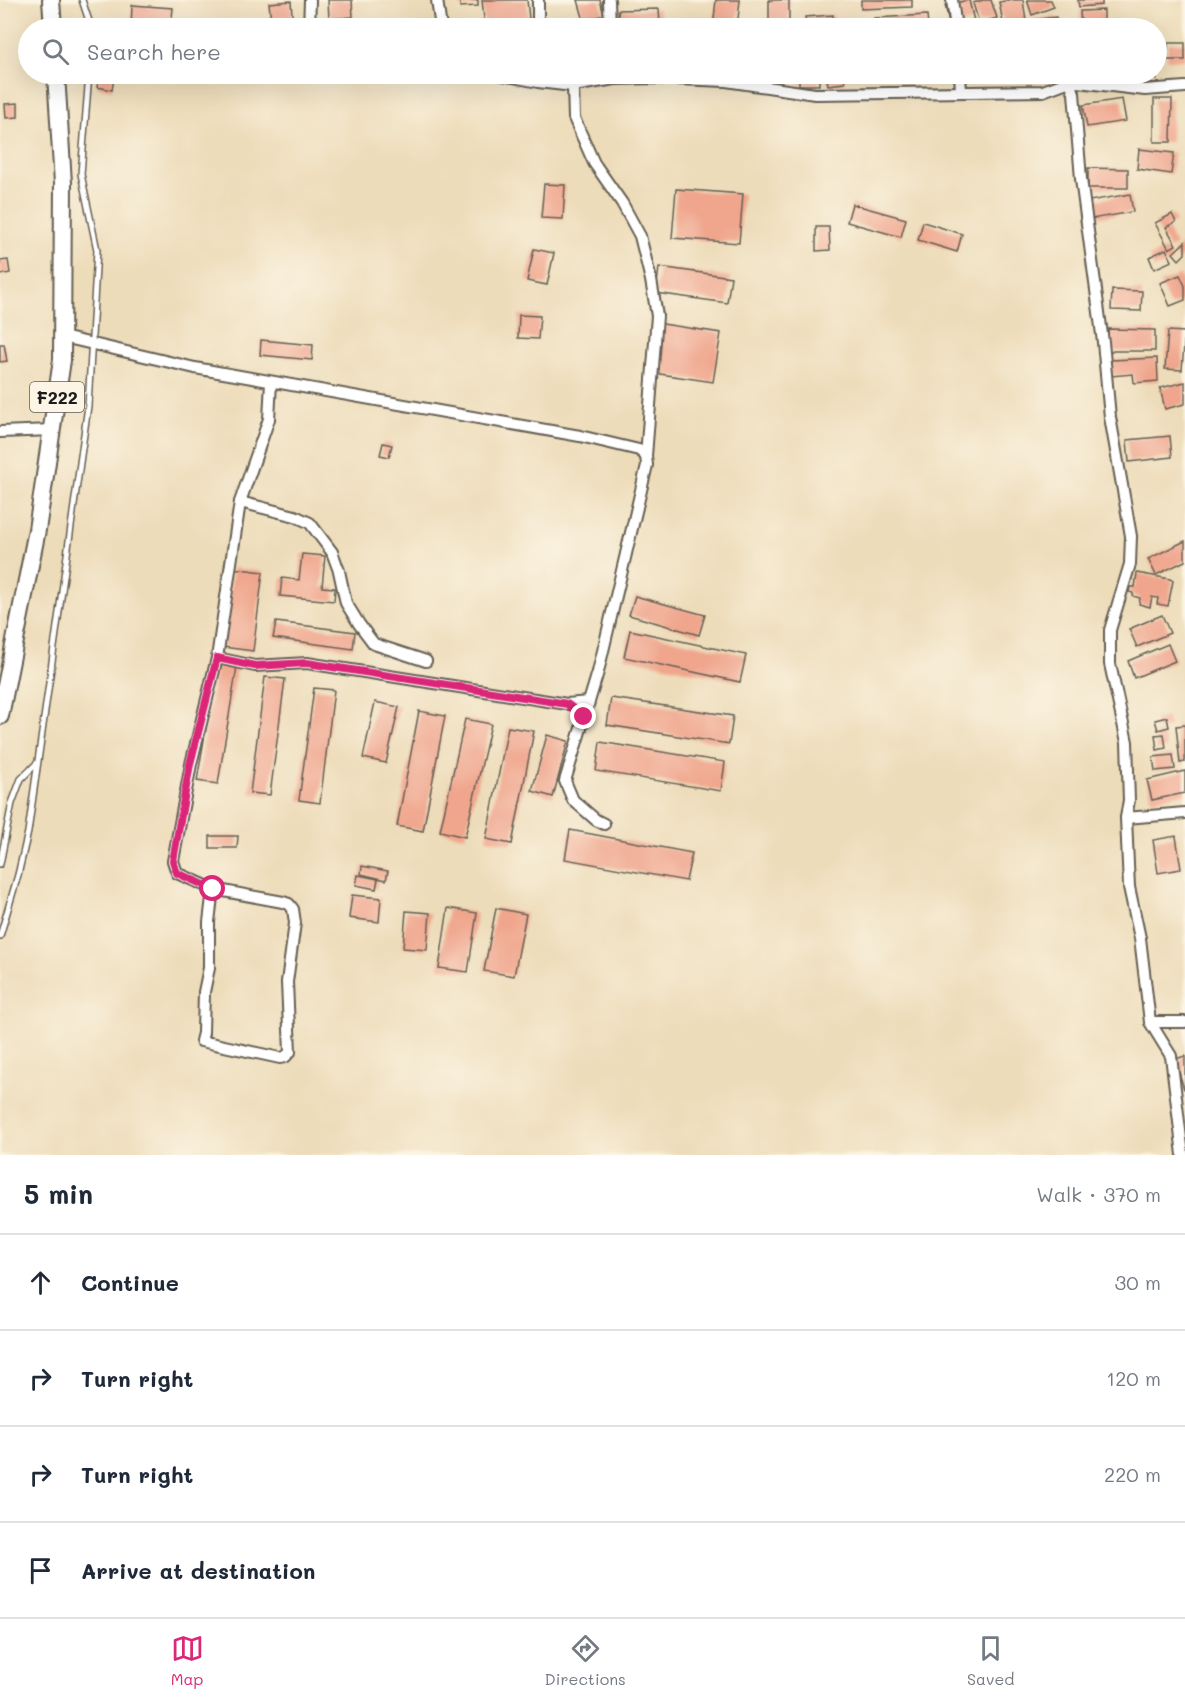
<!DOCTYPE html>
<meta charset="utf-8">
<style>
:root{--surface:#fff;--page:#f2f2f3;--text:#1f2937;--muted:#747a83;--line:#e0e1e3;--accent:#db2777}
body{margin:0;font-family:Mali,sans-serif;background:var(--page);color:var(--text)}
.stop{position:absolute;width:18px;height:18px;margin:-14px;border:4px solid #db2777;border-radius:50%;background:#fff}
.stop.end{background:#db2777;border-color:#fff;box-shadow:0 2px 6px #0008}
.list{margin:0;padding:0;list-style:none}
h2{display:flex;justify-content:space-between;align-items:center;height:78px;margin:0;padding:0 24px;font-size:26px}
h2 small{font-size:20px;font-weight:400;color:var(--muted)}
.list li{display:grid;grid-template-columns:39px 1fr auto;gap:18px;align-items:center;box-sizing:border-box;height:96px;padding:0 24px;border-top:2px solid var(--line)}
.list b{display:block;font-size:22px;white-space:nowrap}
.list em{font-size:20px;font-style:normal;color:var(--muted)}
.icon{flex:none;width:33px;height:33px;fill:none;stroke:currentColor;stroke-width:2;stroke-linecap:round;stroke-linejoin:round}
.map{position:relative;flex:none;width:1185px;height:1155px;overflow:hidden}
.search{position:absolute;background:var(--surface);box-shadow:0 6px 24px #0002;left:18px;right:18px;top:18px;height:66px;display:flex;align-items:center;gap:15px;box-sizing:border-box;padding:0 21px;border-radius:33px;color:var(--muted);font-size:22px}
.sheet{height:462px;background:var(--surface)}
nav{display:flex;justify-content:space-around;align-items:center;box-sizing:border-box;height:84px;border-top:2px solid var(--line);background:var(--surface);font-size:16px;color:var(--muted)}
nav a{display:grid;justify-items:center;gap:3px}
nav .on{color:var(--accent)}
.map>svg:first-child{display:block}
.building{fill:#f0a68d}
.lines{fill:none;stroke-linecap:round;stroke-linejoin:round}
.service-casing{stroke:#655f53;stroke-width:8}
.minor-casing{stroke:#655f53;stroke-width:14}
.primary-casing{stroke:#655f53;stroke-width:20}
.service{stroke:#fff;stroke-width:5}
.minor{stroke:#fff;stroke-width:10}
.primary{stroke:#fff;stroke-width:16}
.route{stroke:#db2777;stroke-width:8}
.labels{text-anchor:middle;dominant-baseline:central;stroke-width:6;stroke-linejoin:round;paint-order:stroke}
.shield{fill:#fcf5e5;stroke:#5f5d58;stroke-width:1.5}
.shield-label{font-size:18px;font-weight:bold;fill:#1c1c1c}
</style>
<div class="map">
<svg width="1185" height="1155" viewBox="0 0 1185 1155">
<rect width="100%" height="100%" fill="#fcf5e5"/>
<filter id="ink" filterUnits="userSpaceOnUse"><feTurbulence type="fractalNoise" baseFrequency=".0167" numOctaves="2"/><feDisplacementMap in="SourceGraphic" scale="12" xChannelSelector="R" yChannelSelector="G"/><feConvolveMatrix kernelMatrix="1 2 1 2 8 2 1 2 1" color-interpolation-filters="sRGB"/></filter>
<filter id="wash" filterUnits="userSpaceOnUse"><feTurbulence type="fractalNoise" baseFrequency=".008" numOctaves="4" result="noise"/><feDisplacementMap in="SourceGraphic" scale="24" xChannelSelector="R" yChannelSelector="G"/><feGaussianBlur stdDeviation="1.35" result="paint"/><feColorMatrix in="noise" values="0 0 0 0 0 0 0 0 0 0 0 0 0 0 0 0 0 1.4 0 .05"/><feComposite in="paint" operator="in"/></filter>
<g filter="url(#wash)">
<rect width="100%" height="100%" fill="#eddcb9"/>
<g id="blocks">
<g class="building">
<path d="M328 0H352L353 17 329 19Z"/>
<path d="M460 0H478V6L460 7Z"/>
<path d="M482 0H527L530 28H485Z"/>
<path d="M578 0H600L604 15 584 21Z"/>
<path d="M716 0H740L737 28H713Z"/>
<rect x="769" y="0" width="20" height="22"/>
<path d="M861 0H912V7L861 9Z"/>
<path d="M969 0 974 21 950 27 945 5Z"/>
<path d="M983 0H991L997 18 979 23 973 3Z"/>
<path d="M1010 0H1023L1027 28H1004L999 2Z"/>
<path d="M1027 0H1051L1054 7 1032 15Z"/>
<path d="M1078 0H1102V5L1079 7Z"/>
<path d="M291 1 293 28H272L269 3Z"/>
<path d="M132 5 173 8 171 28H131Z"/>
<path d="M659 9 660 25 619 27 618 10Z"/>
<path d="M1104 10V26L1081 28 1080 11Z"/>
<path d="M833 15 834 28H806L805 17Z"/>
<path d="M927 15 928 28H875L874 18Z"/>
<path d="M1056 17 1058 28H1033L1032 20Z"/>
<path d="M325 23 370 24 369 28H325Z"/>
<path d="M1168 43H1185V60H1167Z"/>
<rect x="799" y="74" width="20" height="11"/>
<path d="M826 74H844L845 83 828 85Z"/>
<path d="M917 74H938V78L917 79Z"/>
<path d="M1131 74H1156L1157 79 1131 81Z"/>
<path d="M99 76 114 78 112 90 97 87Z"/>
<path d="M1122 99 1126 121 1087 127 1083 105Z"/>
<path d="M1154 99H1172L1171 142H1154Z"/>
<path d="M18 103V117L6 118 5 104Z"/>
<path d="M1139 149 1174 153 1171 174 1137 169Z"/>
<path d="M1088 168 1128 169V188H1088Z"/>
<path d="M544 184 565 185 563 219 541 218Z"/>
<path d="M676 189 743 194 739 243 672 238Z"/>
<path d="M1130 194 1133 212 1091 219 1089 201Z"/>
<path d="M852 204 906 219 901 237 847 222Z"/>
<path d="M1172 214 1176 222 1166 227 1176 245 1169 249 1155 223Z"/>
<path d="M923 222 962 234 957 252 918 240Z"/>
<path d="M816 227H829L830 250 816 251Z"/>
<path d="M1185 242V254L1179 260 1173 253Z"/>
<path d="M534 249 554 253 547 285 527 281Z"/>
<path d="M1166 249 1172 261 1154 269 1149 257Z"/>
<path d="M8 260 10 273 0 275V261Z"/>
<path d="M659 267 731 277 727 303 656 293Z"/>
<path d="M1180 275 1185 286V300L1170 306 1160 283Z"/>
<path d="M1112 290 1142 291 1141 311 1111 310Z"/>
<path d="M519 315 540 316 538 339 518 338Z"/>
<path d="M656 323 721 333 713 382 647 372Z"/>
<path d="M1108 329 1155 330V351H1108Z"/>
<path d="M1168 331 1185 332 1182 370 1165 369Z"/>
<path d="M261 340 313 345 312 360 260 355Z"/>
<path d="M0 344H4L7 361 0 362Z"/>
<path d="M1157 358 1158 381 1134 383 1133 374 1111 376V360Z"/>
<path d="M1185 382V404L1165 409 1160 388Z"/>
<path d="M1170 436 1172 457 1129 462 1127 440Z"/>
<path d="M383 443 392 445 389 457 380 455Z"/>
<path d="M1185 541V561L1156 575 1148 559Z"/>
<path d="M302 554 325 556 322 587 335 588 334 601 280 596 282 578 299 580Z"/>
<path d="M233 568 263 572 253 651 223 647Z"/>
<path d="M1137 573 1170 579 1173 581 1168 606 1157 604 1158 598 1152 597 1150 607 1139 604 1140 598 1133 596V593L1129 592 1130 587H1135Z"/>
<path d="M635 596 705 615 699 635 629 615Z"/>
<path d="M1162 615 1170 633 1137 647 1129 629Z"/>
<path d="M276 622 355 632 353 649 273 638Z"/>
<path d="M630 630 746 655 740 682 624 657Z"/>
<path d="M1168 644 1175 661 1134 678 1128 661Z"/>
<path d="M217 663 237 666 218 784 197 781Z"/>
<path d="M265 677 285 679 270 795 250 793Z"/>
<path d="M314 688 334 690 320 803 299 800Z"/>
<path d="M611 698 733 716 729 744 607 725Z"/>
<path d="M375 702 399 707 386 763 363 758Z"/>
<path d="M419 711 445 716 423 831 397 826Z"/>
<path d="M1167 717 1169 727 1158 730 1155 720Z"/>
<path d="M465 719 491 724 465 837 440 831Z"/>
<path d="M1185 725V762L1180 763 1176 726Z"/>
<path d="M508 727 534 731 512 844 486 839Z"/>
<path d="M1164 734 1166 748 1157 750 1155 735Z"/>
<path d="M547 735 568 741 553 797 532 791Z"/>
<path d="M600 742 725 762 721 791 596 771Z"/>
<path d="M1173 755 1175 769 1155 771 1153 757Z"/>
<path d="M1185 771V793L1152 800 1147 780Z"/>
<path d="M570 830 692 853 686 881 565 859Z"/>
<path d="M210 836H238L237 848H210Z"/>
<path d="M1176 836 1181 869 1158 873 1153 840Z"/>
<path d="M362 866 388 871 386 880 361 874Z"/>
<path d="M358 875 378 879 376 889 356 885Z"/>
<path d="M352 895 381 898 379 922 349 918Z"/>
<path d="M448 908 477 913 468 972 439 968Z"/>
<path d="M496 908 526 914 514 976 484 971Z"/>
<path d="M406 911 430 913 427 950 403 948Z"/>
<path d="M1185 1056V1089H1184L1175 1059Z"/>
</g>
</g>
</g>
<g filter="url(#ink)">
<use href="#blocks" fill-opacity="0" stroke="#655f53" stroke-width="1.5"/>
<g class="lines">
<g class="service-casing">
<g id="service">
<path d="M82 0 91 27"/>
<path d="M0 864 12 803 21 779 36 764"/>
<path d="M0 936 18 875 28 832 88 406 97 250 81 174 89 74"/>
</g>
</g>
<g class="minor-casing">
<g id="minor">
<path d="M437 0 441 28"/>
<path d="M538 0V28"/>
<path d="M609 0 610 28"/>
<path d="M952 0 956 28"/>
<path d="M53 25 91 27 92 28"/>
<path d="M309 28 310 0"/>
<path d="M498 74 538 82 573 86 615 79 653 78 726 81 815 94 1043 91 1070 81 1145 90 1185 87"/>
<path d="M960 74 961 91"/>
<path d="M1070 81 1074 93 1081 179 1103 342 1110 417 1131 536 1130 564 1110 630V664L1127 742 1129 800 1126 818 1129 887 1140 938 1150 1022 1171 1056 1183 1155"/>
<path d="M573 86 574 118 594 163 622 203 640 236 651 280 657 316 646 456 647 465 598 672 565 781 573 800 596 820 604 824"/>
<path d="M63 337 195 368 580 436 639 450 646 456"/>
<path d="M0 432 52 430"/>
<path d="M240 502 295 516 310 523 332 552 339 571 346 603 359 624 374 644 426 661"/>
<path d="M217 658 255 666 307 663 567 704 589 702"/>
<path d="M1126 818 1185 813"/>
<path d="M213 889 209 922V968L204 992 203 1033 201 1041 280 1058 285 1057 290 1052 287 982 295 923 293 909 289 904 283 902 213 889 177 873 173 861 191 764 217 658 240 502 269 419 271 382"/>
<path d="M1150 1022H1185"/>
</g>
</g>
<g class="primary-casing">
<g id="primary">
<path d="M51 0 53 28"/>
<path d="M0 716 37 530 62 360 63 183 56 74"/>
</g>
</g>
<use href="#service" class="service"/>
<use href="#minor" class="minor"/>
<use href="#primary" class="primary"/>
</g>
</g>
<g class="lines" filter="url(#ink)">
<path class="route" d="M213 889 177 873 173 861 190 764 217 658 255 666 307 663 492 692 567 704 584 717"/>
</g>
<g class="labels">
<rect class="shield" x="30" y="382" width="54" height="30" rx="4.5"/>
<g class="shield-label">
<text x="57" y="397">F222</text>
</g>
</g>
</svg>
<div class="stop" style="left:213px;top:889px"></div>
<div class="stop end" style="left:584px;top:717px"></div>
<div class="search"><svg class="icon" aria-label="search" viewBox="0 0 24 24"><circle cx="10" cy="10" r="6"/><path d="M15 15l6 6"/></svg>Search here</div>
</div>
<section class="sheet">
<h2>5 min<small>Walk · 370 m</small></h2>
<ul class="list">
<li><svg class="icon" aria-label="ahead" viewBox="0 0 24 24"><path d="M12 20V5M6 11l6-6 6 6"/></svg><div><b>Continue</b></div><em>30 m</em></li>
<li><svg class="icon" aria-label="right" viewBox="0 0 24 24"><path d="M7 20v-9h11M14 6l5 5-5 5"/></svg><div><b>Turn right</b></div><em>120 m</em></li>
<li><svg class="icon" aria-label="right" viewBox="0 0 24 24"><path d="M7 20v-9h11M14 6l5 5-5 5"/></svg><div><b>Turn right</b></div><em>220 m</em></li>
<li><svg class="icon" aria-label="arrive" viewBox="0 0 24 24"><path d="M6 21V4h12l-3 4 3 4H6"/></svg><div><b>Arrive at destination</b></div></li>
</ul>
</section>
<nav>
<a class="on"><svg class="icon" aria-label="map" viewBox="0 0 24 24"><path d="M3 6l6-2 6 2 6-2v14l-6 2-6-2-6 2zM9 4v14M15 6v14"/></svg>Map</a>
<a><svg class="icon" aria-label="directions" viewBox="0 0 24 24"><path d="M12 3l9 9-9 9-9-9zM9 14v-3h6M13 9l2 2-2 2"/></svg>Directions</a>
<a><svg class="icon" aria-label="saved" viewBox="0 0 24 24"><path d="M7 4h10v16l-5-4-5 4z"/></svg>Saved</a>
</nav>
